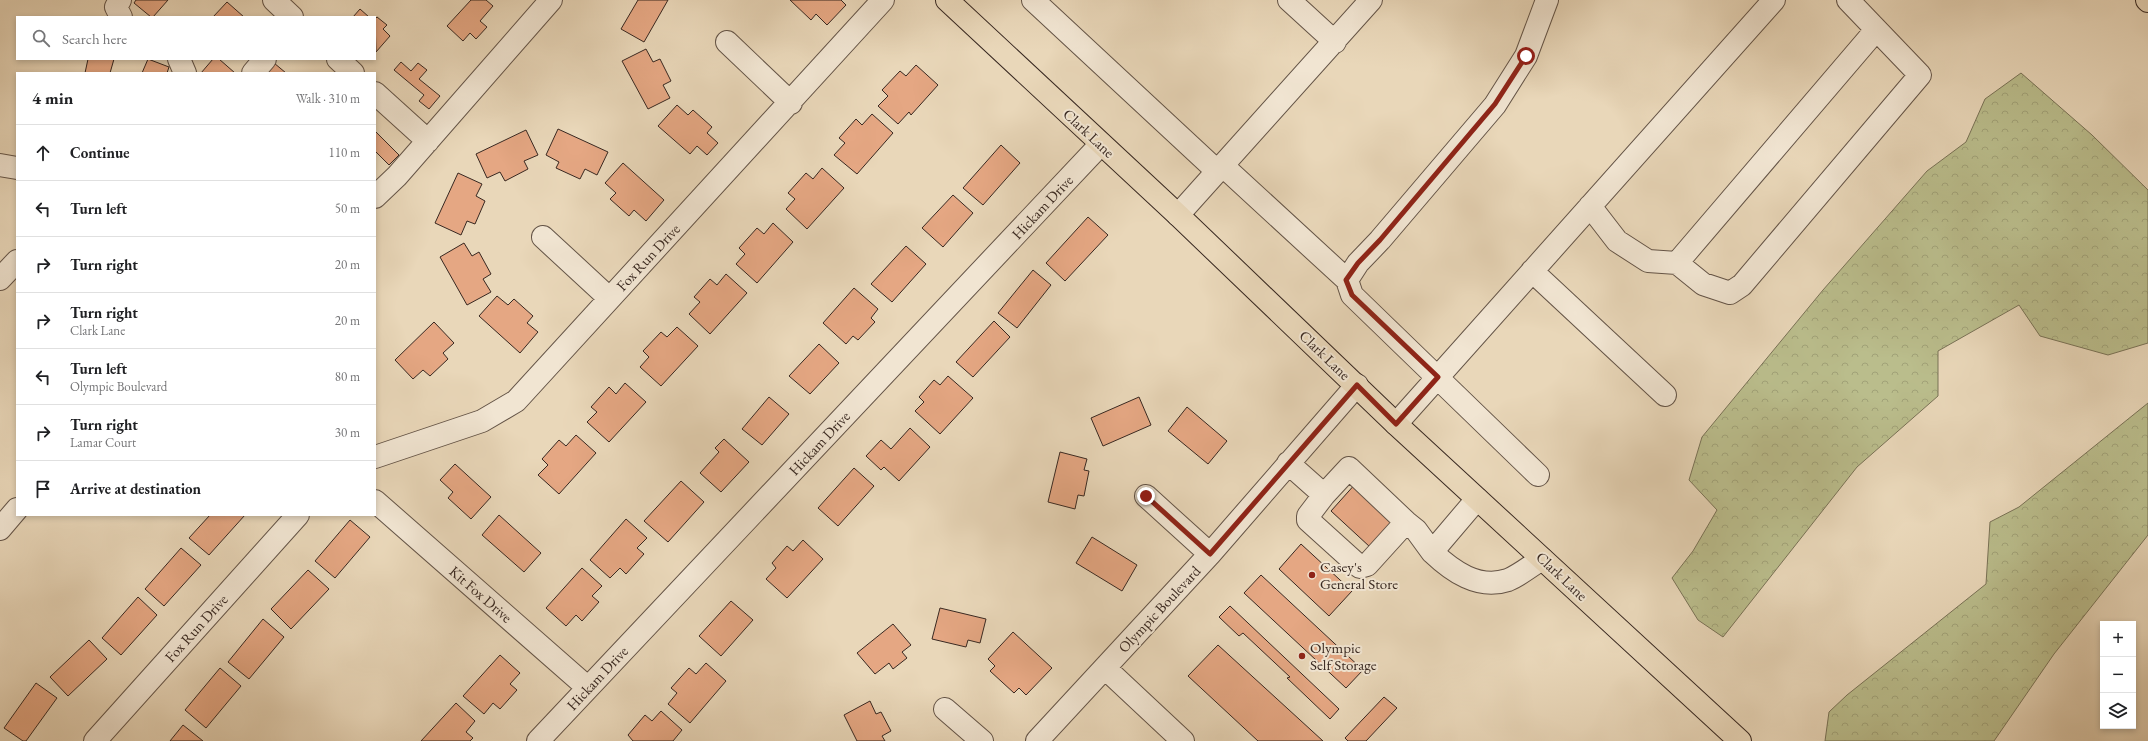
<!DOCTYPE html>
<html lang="en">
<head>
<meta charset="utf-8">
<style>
	body { margin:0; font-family:"EB Garamond",serif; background:#f2f2f2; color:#202124 }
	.controls { position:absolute; right:12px; bottom:12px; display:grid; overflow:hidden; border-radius:0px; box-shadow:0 2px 6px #0003 }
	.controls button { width:36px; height:36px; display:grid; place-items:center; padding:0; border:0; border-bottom:1px solid #e0e0e0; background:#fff; color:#202124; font:20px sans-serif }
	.stop { position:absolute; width:12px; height:12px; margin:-9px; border:3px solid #8f2418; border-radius:50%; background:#fff }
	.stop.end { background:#8f2418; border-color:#fff; box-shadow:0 1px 4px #0008 }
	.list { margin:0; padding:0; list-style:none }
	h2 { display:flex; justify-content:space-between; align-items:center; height:52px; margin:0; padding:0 16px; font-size:17px }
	h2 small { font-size:13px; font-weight:400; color:#757577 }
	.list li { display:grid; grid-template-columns:26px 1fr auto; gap:12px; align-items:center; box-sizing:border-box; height:56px; padding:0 16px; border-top:1px solid #e0e0e0 }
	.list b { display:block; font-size:15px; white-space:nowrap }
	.list p { margin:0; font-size:13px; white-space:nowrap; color:#757577 }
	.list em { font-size:13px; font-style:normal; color:#757577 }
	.icon { flex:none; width:22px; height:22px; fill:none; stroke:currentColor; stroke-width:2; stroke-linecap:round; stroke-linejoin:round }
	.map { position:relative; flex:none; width:2148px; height:741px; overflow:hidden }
	.search { position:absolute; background:#fff; box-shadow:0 2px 6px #0003; left:16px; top:16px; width:360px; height:44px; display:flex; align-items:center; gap:10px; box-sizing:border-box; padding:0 14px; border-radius:0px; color:#757577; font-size:15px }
	.panel { position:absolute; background:#fff; box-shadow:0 2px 6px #0003; left:16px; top:72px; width:360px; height:444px; border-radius:0px }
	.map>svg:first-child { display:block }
	.forest { fill:url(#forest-crowns); stroke:#797256 }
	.building { fill:#e5a783; stroke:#382821 }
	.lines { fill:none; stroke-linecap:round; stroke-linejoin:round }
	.minor-casing { stroke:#645447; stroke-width:24 }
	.major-casing { stroke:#382821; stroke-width:24 }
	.highway-casing { stroke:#382821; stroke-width:24 }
	.minor { stroke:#f1e5d2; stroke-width:22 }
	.major { stroke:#e9d7b9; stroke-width:22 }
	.highway { stroke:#e9d7b9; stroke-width:22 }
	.route { stroke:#8f2418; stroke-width:5 }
	.poi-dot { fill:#8f2418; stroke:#f1e5d2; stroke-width:1.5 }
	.labels { text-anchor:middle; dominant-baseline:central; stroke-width:4; stroke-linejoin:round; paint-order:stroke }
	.street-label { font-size:15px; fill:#382821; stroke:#f1e5d2 }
	.poi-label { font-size:15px; fill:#382821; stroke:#f1e5d2; text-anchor:start }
</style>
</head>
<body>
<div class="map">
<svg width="2148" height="741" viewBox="0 0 2148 741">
	<defs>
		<pattern id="forest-crowns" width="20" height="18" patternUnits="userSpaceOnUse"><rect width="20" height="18" fill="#babd8c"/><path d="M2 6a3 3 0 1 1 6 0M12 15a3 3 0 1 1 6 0" fill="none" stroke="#a1a278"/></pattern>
	</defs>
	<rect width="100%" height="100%" fill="#e9d7b9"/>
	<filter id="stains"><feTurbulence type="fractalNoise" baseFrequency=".005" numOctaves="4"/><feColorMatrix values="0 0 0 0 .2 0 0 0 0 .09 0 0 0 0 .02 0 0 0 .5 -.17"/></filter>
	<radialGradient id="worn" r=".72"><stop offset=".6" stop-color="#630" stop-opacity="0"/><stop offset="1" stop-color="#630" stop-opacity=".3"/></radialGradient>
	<!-- forest -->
	<path class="forest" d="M2021,73l71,62 56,55v153l-40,12 -68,-19 -21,-31 -81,46v45l-81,71 -134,170 -25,-17 -26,-42 21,-27 24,-41 -28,-30 13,-43 121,-147 104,-119 39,-29 19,-43z
		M2148,403v132l-94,119 -60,87h-169l4,-29 18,-17 139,-111 4,-62 29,-15z"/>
	<!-- building -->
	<path class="building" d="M136,0h32l-15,17h-2l-17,-14z
		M471,0h15l7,6 -13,15 7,6 -11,12 -6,-6 -7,8 -16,-15z
		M638,0h30l-24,42 -23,-13z
		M790,0h51l5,5 -19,20 -11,-11 -5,6z
		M227,2l17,15h-31z
		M360,9l9,8h-16z
		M377,17l10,8 -4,4 7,7 -14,16 -1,-33z
		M646,49l7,13 7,-3 11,22 -8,4 7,13 -22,11 -26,-48z
		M88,59h26l-4,14h-25z
		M148,59l21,8 -2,6h-25z
		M213,59h6l16,14h-34z
		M401,62l10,9 7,-8 9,7 -8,9 21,17 -11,13 -10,-8 5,-6 -30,-25z
		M274,63l12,10h-20z
		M916,65l22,20 -27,30 -2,-3 -11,12 -20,-18 10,-10 -6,-6 18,-19 6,5z
		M677,105l11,10 5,-5 19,17 -5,6 11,10 -11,12 -10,-9 -7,8 -32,-28z
		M872,114l21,19 -36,41 -23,-19 11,-12 -6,-5 17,-19 6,6z
		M558,129l50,23 -11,23 -12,-6 -5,10 -24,-11 3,-6 -13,-7z
		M526,130l12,25 -14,6 4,8 -23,12 -5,-9 -13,6 -11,-24z
		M375,131l24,24 -10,10 -14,-14z
		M1001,145l19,18 -37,42 -20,-17z
		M623,163l41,37 -18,21 -12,-11 -5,6 -19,-17 6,-6 -11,-10z
		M822,168l22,20 -37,41 -21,-20 9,-10 -7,-6 18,-20 7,6z
		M458,173l24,11 -6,12 9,5 -10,23 -8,-3 -6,14 -26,-12z
		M953,195l20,18 -30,34 -21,-19z
		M1088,217l20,18 -43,46 -19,-18z
		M773,223l20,19 -36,41 -21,-19 9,-10 -6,-6 18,-20 7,6z
		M464,243l8,13 7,-4 12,22 -8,5 8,13 -24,13 -27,-48z
		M906,246l20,18 -34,38 -21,-18z
		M1033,270l18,15 -34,43 -19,-15z
		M726,274l21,19 -37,41 -21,-20 11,-12 -6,-5 16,-18 7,6z
		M854,288l24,21 -7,9 4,4 -17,18 -5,-4 -7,8 -23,-21z
		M497,296l11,9 6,-6 19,17 -6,7 11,9 -18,21 -41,-37z
		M994,321l16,16 -37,40 -17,-15z
		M434,322l20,21 -11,10 5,6 -18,17 -7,-6 -10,9 -18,-19z
		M677,327l21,19 -37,40 -21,-19 9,-10 -6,-6 18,-19 6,5z
		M819,344l20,19 -29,31 -21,-18z
		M948,376l25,22 -33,36 -25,-23 9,-9 -5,-5 15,-17 6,5z
		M625,383l21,19 -37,40 -22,-20 10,-10 -6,-5 18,-20 7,7z
		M769,397l20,17 -27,31 -20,-16z
		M1139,397l12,28 -48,21 -12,-28z
		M1187,407l40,34 -19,23 -40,-33z
		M910,428l20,19 -31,34 -15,-14 -3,3 -15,-14 15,-16 10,9z
		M576,435l20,18 -37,41 -21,-19 10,-10 -6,-6 17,-19 7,6z
		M724,439l25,23 -28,30 -21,-19 19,-21 -4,-4z
		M1060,452l27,7 -3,11 5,1 -5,25 -6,-1 -3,14 -27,-7z
		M455,464l36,33 -20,22 -23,-21 5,-6 -13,-12z
		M854,468l20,18 -36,40 -20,-18z
		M681,481l23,21 -36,40 -24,-21z
		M1357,482l40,35 -27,30 -39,-36z
		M210,515h35l-36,40 -20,-17z
		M499,515l42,38 -17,19 -42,-37z
		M626,519l21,19 -10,10 7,6 -18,20 -6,-6 -10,10 -20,-18z
		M350,520l20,17 -35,41 -20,-17z
		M1092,537l45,28 -15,26 -46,-28z
		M803,540l20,19 -36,39 -21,-19 10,-11 -4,-5 15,-17 6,5z
		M1301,544l51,47 -23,25 -50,-47z
		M181,548l20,17 -37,41 -19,-17z
		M582,568l20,18 -10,10 7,6 -17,19 -6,-6 -10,11 -20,-18z
		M308,570l21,19 -38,40 -20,-20z
		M1261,575l102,95 -17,18 -102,-95z
		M138,597l19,18 -36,40 -19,-17z
		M731,601l22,19 -32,36 -22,-20z
		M1230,606l109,103 -9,10 -43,-41 3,-1 -47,-44 -4,3 -20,-19z
		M940,608l46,11 -6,24 -12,-3 -2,7 -34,-8z
		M263,619l21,18 -35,42 -21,-17z
		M893,624l18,21 -9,7 5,6 -14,11 -4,-6 -14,11 -18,-21z
		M1013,632l39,36 -26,27 -7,-7 -5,5 -24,-22 5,-5 -7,-7z
		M89,640l18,19 -39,37 -18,-19z
		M1218,645l105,96h-65l-70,-65z
		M500,655l20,18 -10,11 7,6 -17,19 -7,-6 -9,11 -21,-18z
		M706,663l20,18 -36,42 -22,-19 9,-11 -6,-5 18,-20 7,6z
		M220,668l21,18 -35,42 -21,-18z
		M36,683l21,15 -31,43h-3l-19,-13z
		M1384,697l13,11 -31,33h-18l-3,-3z
		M870,701l6,13 5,-2 10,19 -9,5 3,5h-28l-13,-26z
		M456,703l19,18 -9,11 7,6 -3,3h-49z
		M661,711l21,19 -9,11h-40l-5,-6 17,-20 7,6z
		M183,725l20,16h-33z"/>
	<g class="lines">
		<!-- minor casing -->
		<g class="minor-casing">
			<path id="minor" d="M120,0l-4,7 5,10
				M274,0l18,17
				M1033,0l184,171
				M1289,0l46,42
				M727,42l64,61
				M179,59l6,14
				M338,59l15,14
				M253,73l12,-14
				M375,93l53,48
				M0,165l17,3
				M1222,165l125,115
				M375,197l22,-21 154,-176
				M1590,206l27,35 31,20 29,2 199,-233
				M1178,215l193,-215
				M543,237l66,61
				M1677,263l26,21 27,9 12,-8 178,-210 -72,-75
				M1532,271l133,124
				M0,279l17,-18
				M1396,424l378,-424
				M375,457l107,-36 34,-20 367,-401
				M1288,463l36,32 -16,21v4l52,47 7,-2 39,-43 10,8 16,22 45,-53
				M1538,475l-186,-180 -5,-15 11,-17 22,-23 115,-135 31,-49 21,-56
				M1324,495l25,-27 57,54
				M1146,496l64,58
				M375,501l212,186
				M0,529l17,-20
				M1432,552c20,19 46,38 76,28 12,-5 24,-15 34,-21
				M1105,668l78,73
				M945,709l37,32
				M95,741l203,-226
				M538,741l563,-597
				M1037,741l173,-187 147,-169"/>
		</g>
		<!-- major casing -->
		<g class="major-casing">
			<path id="major" d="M947,0l231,215 218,209 344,317"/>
		</g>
		<!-- highway casing -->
		<g class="highway-casing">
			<path id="highway" d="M2147,0l1,1"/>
		</g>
		<!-- minor -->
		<use href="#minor" class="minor"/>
		<!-- major -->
		<use href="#major" class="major"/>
		<!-- highway -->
		<use href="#highway" class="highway"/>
	</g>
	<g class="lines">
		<!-- route -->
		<path class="route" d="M1146,496l64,58 147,-169 39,39 42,-47 -86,-82 -6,-15 12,-17 22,-23 115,-136 31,-48"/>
	</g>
	<!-- markers -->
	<g class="poi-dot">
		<circle cx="1312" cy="575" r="4"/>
		<circle cx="1302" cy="656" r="4"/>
	</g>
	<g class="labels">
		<!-- street labels -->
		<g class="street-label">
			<text transform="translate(1089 133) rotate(43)">Clark Lane</text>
			<text transform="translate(1042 207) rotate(-47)">Hickam Drive</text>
			<text transform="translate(648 257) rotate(-47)">Fox Run Drive</text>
			<text transform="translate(1325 355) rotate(44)">Clark Lane</text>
			<text transform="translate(819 443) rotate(-47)">Hickam Drive</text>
			<text transform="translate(1562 576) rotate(43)">Clark Lane</text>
			<text transform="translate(481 594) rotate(41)">Kit Fox Drive</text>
			<text transform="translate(1159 609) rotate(-47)">Olympic Boulevard</text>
			<text transform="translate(196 628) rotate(-48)">Fox Run Drive</text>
			<text transform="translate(597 678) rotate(-47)">Hickam Drive</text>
		</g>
		<!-- poi labels -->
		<g class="poi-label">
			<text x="1320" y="566">Casey's<tspan x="1320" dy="17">General Store</tspan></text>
			<text x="1310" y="647">Olympic<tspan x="1310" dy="17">Self Storage</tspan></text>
		</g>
	</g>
	<rect width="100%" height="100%" filter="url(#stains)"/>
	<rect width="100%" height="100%" fill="url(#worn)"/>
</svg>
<div class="controls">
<button>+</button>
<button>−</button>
<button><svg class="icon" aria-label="layers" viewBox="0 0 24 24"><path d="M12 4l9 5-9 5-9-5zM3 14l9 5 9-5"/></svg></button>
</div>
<div class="stop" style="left:1526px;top:56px"></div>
<div class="stop end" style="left:1146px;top:496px"></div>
<div class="search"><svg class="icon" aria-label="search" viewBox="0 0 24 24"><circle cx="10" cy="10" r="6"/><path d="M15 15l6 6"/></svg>Search here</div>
<section class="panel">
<h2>4 min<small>Walk · 310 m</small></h2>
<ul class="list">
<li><svg class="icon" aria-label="ahead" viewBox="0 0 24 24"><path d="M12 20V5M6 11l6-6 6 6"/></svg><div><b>Continue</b></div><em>110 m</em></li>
<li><svg class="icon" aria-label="left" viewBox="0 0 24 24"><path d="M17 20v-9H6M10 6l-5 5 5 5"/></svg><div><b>Turn left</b></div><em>50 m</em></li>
<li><svg class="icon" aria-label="right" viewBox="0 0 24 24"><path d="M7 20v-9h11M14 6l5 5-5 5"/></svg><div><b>Turn right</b></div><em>20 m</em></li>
<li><svg class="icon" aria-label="right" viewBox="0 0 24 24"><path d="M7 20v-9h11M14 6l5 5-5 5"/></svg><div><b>Turn right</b><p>Clark Lane</p></div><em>20 m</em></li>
<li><svg class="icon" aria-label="left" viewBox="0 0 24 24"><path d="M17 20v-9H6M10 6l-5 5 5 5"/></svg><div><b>Turn left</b><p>Olympic Boulevard</p></div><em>80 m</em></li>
<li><svg class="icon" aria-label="right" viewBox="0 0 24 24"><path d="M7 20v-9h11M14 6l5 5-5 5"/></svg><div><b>Turn right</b><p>Lamar Court</p></div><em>30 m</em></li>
<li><svg class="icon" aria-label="arrive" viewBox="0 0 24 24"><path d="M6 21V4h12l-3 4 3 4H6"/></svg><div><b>Arrive at destination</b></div></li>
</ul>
</section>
</div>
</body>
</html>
